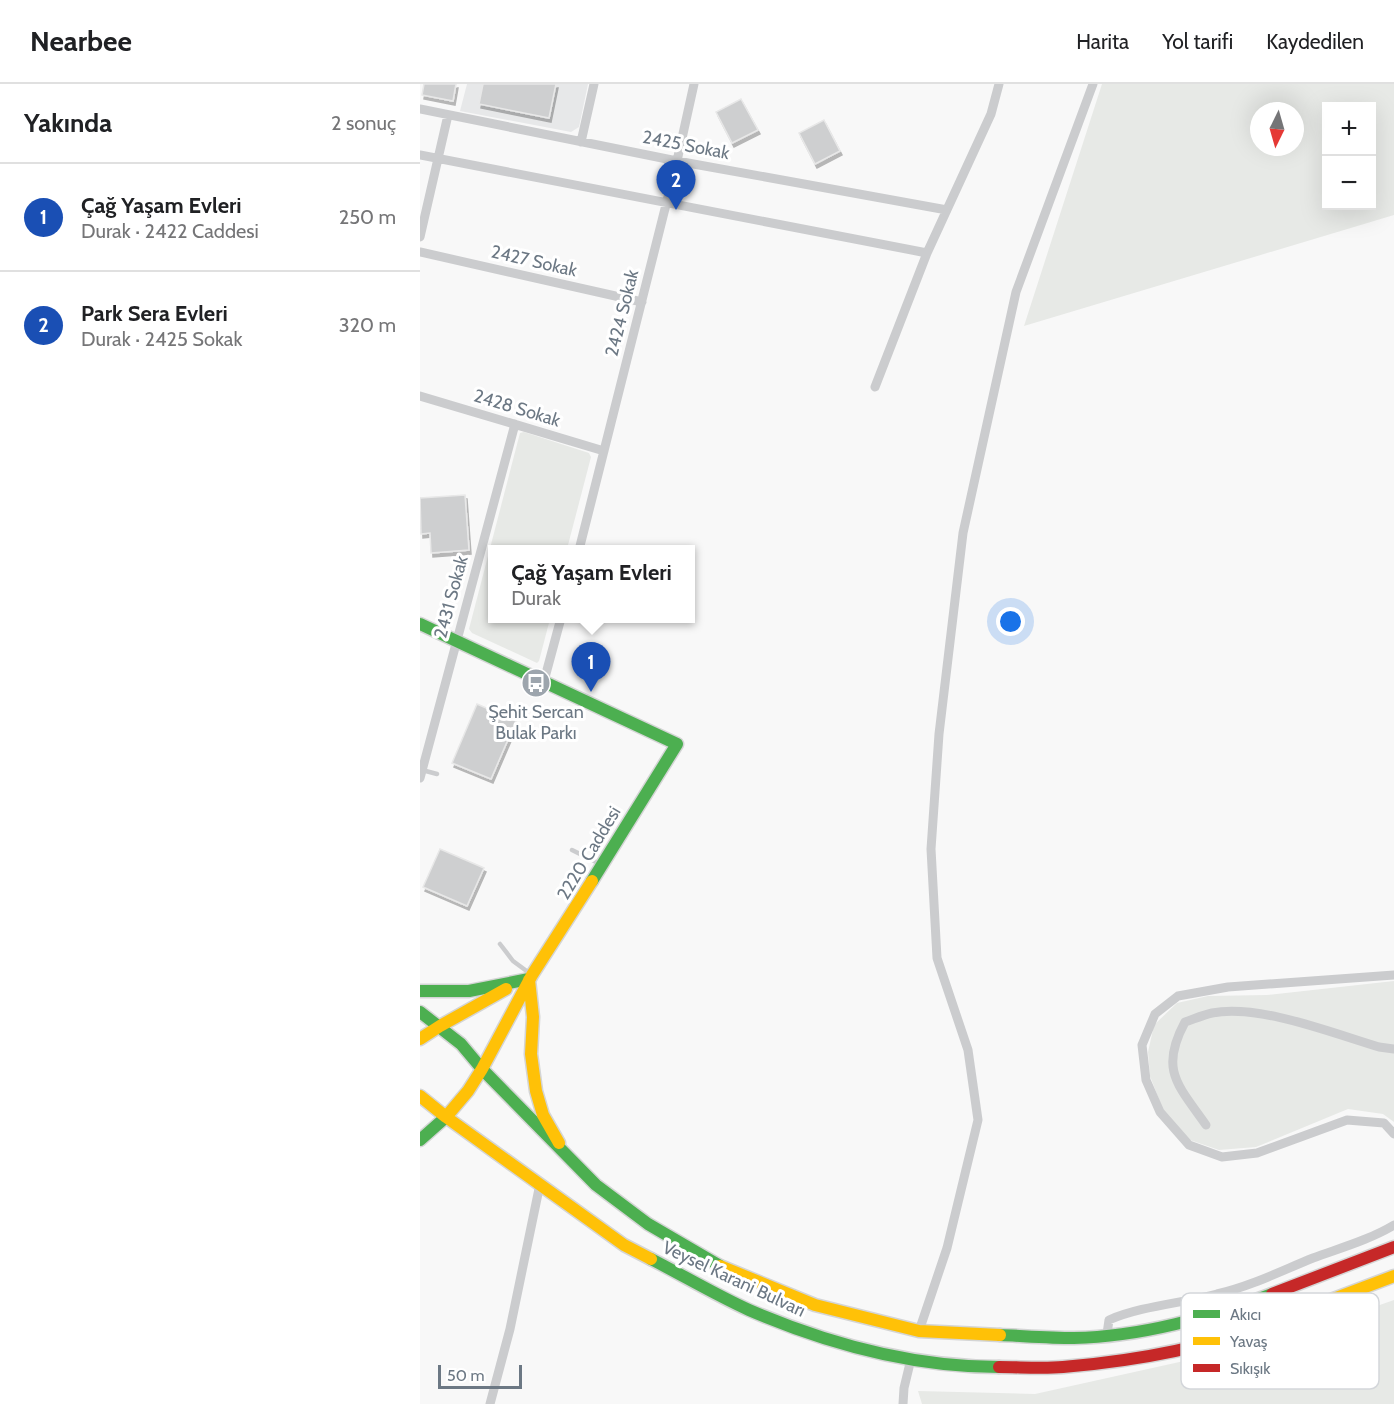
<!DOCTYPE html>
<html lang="tr">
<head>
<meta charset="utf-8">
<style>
	body { margin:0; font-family:Cabin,sans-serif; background:#f2f2f2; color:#202124 }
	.controls { position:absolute; right:18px; top:18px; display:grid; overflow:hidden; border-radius:0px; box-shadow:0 6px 24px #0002 }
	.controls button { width:54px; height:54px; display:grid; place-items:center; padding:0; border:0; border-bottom:2px solid #e0e0e0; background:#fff; color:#202124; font:30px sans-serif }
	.compass { position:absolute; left:830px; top:18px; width:54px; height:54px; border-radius:50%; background:#fff; box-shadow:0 6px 24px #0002; rotate:185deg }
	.scale { position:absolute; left:18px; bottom:15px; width:84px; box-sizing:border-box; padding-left:6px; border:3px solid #6c7884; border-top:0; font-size:16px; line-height:21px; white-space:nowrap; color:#6c7884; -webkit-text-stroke:4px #fff; paint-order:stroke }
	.you { position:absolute; left:591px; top:538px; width:21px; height:21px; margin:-15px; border:4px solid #fff; border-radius:50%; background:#1a73e8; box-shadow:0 0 0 9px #1a73e833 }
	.badge { display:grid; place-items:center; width:39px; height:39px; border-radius:50%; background:#585c62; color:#fff; font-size:20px; font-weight:700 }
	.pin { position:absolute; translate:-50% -50px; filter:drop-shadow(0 2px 3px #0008) }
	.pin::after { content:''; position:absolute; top:32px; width:21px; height:18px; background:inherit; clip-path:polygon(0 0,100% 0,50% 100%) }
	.popup { position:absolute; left:68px; top:461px; width:207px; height:78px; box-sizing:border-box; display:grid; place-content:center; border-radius:0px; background:#fff; filter:drop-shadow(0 2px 4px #0005); font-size:20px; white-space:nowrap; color:#757577 }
	.popup b { font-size:22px; color:#202124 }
	.popup::after { content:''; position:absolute; left:50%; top:100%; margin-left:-12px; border:12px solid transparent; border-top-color:#fff }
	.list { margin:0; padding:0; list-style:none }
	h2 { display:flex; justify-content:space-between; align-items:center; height:78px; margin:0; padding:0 24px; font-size:26px }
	h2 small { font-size:20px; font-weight:400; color:#757577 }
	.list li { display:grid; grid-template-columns:39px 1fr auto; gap:18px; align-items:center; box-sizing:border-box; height:108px; padding:0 24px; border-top:2px solid #e0e0e0 }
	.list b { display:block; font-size:22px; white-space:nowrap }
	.list p { margin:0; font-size:20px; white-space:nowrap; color:#757577 }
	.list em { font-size:20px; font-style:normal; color:#757577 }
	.map { position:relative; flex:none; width:974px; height:1320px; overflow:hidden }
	header { display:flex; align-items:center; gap:36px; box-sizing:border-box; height:84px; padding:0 30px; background:#fff; border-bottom:2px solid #e0e0e0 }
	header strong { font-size:28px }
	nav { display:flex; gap:33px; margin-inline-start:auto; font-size:21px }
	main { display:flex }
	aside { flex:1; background:#fff }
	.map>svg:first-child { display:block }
	.built { fill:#e7e8e9 }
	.green { fill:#e7e9e6; fill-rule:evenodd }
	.building { fill:#cecfd0; stroke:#e8e8e8; stroke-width:1.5; filter:url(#shadow) }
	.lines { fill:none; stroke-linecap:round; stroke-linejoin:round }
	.fast-casing { stroke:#d4d5d5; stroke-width:15 }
	.slow-casing { stroke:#d4d5d5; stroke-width:15 }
	.jam-casing { stroke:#d4d5d5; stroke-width:15 }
	.lane { stroke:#cbccce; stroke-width:4.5 }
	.street { stroke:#cbccce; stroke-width:9 }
	.fast { stroke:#4caf50; stroke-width:12 }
	.slow { stroke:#ffc107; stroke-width:12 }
	.jam { stroke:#c62828; stroke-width:12 }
	.labels { text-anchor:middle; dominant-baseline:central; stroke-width:6; stroke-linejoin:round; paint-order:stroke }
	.street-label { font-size:18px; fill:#6c7884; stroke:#fff }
	.poi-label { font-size:18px; fill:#6c7884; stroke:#fff }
	.key { fill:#fff; stroke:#d3d6da; stroke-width:1.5 }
	.key-label { font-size:16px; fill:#6c7884 }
</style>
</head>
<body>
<header>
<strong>Nearbee</strong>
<nav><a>Harita</a><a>Yol tarifi</a><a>Kaydedilen</a></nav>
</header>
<main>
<aside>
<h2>Yakında<small>2 sonuç</small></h2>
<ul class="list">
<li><span class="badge" style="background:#1a4fb4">1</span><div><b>Çağ Yaşam Evleri</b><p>Durak · 2422 Caddesi</p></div><em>250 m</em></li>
<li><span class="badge" style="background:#1a4fb4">2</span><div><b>Park Sera Evleri</b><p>Durak · 2425 Sokak</p></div><em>320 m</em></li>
</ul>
</aside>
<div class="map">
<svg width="974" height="1320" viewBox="0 0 974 1320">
	<defs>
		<filter id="shadow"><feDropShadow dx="2" dy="4" stdDeviation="0" flood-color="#0004"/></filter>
	</defs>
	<rect width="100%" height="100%" fill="#f8f8f8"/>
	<!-- built -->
	<path class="built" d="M47,0h121l-9,43 -8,5 -111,-21z"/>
	<!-- green -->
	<path class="green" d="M682,0h292v131l-370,111zM952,22v100h-46v-100zM839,27h36v36h-36z
		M104,348l65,21 2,4 -24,92 -75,1v68l58,1 -11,42 -2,2 -65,-30 -3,-4 51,-196z
		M974,897v141l-11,-8 -35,-5 -92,38 -37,3 -29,-10 -27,-30 -13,-34 -2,-24 6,-27 23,-22 31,-7 59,-1z
		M974,1216v104h-472l-4,-13 117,3 248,-55z"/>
	<!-- building -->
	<path class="building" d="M4,0h32l-3,17 -31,-6z
		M63,0h73l-7,34 -70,-14z
		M321,15l17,31 -26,13 -16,-31z
		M404,36l16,31 -25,13 -16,-31z
		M45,411l4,55 -38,3 -1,-20 -9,1 -1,-36z
		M57,620l39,17 -25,58 -39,-16z
		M20,765l44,19 -17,38 -44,-19z"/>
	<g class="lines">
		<!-- fast casing -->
		<g class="fast-casing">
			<path id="fast" d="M0,540l257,120 -85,137
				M0,907h49l60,-12
				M0,928l41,32 21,25 114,116 52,39 72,42
				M0,1056l26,-23
				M231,1175c33,17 65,36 98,51 79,34 164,57 250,57
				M580,1251c24,1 49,3 74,3 65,-1 138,-21 198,-44"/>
		</g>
		<!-- slow casing -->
		<g class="slow-casing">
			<path id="slow" d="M109,896l4,37 -2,37 5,37 7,24 16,28
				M20,942l66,-37
				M0,955l20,-13
				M62,985l50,-94 60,-94
				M0,1012l26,21 178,128 27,14
				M26,1033l22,-26 14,-22
				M300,1182l95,39 104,26 81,4
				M850,1239l124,-47"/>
		</g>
		<!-- jam casing -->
		<g class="jam-casing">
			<path id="jam" d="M852,1210l122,-47
				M579,1283c21,0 43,2 64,0 70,-6 141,-18 207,-44"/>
		</g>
		<!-- lane -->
		<path class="lane" d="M2,686l15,4
			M152,766l28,14
			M80,860l13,17 19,14"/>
		<!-- street -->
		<path class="street" d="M0,25l257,52 270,49
			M161,58l13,-58
			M0,71l507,98
			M0,153l28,-122
			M0,168l222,50
			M455,303l52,-134 64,-139 8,-30
			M0,312l184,55
			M159,466l98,-389 17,-77
			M124,597l17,-63
			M0,694l95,-354
			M974,891l-166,12 -50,9 -23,18 -13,31 4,35 14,32 29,33 33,12 35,-4 90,-33 37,3 10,11
			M786,1041c-28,-40 -47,-55 -21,-103 9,-3 18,-7 27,-9 48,-9 120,20 167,34l15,2
			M499,1247l28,-83 31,-128 -10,-70 -31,-92 -6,-109 8,-115 24,-201 53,-241 77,-208
			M687,1250l2,-14c32,-14 74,-17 108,-26 34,-8 64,-23 96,-36 27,-10 56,-18 81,-33
			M70,1320l20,-75 30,-145
			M483,1320l1,-16 7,-29"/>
		<!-- fast -->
		<use href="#fast" class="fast"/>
		<!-- slow -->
		<use href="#slow" class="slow"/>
		<!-- jam -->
		<use href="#jam" class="jam"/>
	</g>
	<!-- icons -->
	<defs>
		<g id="bus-disc" transform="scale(1.5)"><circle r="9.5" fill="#9da5ad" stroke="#fff"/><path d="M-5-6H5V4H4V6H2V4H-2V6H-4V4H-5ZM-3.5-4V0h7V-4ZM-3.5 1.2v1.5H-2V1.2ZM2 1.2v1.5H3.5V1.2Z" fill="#fff"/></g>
	</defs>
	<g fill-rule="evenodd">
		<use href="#bus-disc" x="116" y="599"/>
	</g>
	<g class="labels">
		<!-- street labels -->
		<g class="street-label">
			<text transform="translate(266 61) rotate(11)">2425 Sokak</text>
			<text transform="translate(114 177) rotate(13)">2427 Sokak</text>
			<text transform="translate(202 229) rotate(-76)">2424 Sokak</text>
			<text transform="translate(97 324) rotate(17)">2428 Sokak</text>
			<text transform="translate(31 513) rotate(-75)">2431 Sokak</text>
			<text transform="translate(169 769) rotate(-59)">2220 Caddesi</text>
			<text transform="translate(314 1195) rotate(25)">Veysel Karani Bulvarı</text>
		</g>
		<!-- poi labels -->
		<g class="poi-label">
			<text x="116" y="628">Şehit Sercan<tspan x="116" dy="21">Bulak Parkı</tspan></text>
		</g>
	</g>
	<!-- legend -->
	<rect x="761" y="1209" width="198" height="96" rx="9" class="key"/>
	<rect x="773" y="1226" width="27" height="8" fill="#4caf50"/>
	<rect x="773" y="1253" width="27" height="8" fill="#ffc107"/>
	<rect x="773" y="1280" width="27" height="8" fill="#c62828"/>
	<g class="key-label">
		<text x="810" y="1236">Akıcı</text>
		<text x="810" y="1263">Yavaş</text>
		<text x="810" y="1290">Sıkışık</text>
	</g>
</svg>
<div class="controls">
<button>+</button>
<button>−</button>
</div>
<svg class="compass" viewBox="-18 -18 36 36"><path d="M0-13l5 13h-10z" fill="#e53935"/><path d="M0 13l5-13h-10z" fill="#757577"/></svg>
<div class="scale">50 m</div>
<div class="you"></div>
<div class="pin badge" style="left:171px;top:608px;background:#1a4fb4">1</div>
<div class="popup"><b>Çağ Yaşam Evleri</b>Durak</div>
<div class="pin badge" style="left:256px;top:126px;background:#1a4fb4">2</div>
</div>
</main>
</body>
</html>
